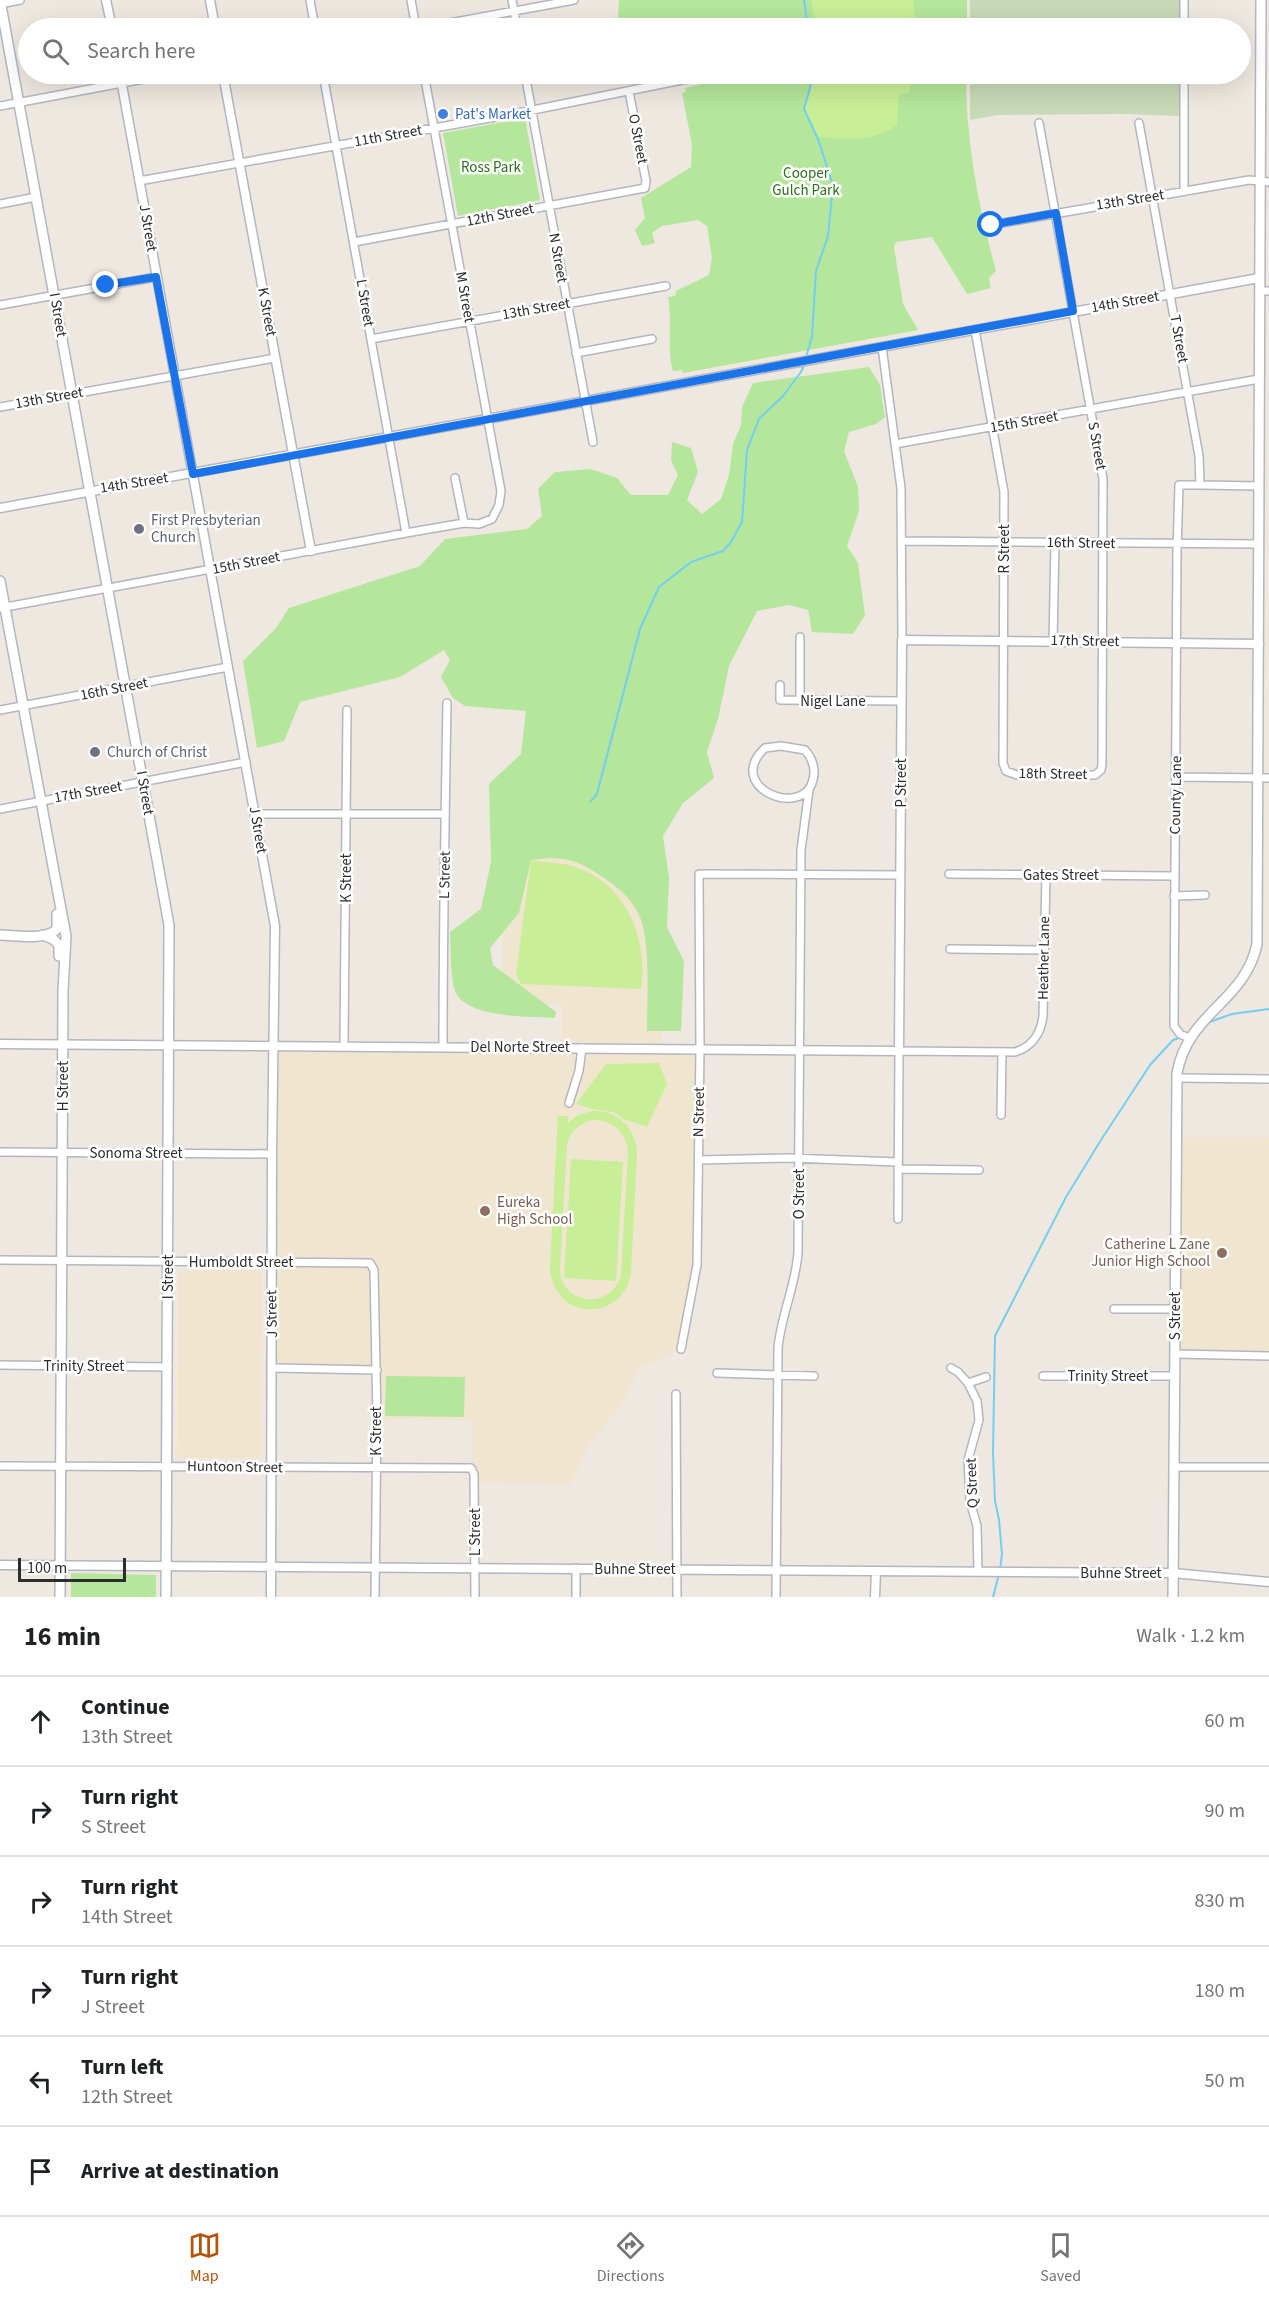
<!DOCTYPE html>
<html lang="en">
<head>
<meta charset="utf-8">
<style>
	body { margin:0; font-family:"Source Sans 3",sans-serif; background:#f6f6f6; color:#202124 }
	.scale { position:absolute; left:18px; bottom:15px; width:108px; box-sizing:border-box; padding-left:6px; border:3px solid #2d2d2d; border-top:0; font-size:16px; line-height:21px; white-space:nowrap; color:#2d2d2d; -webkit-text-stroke:4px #fff; paint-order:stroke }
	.stop { position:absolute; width:18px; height:18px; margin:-14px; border:4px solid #1a73e8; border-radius:50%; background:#fff }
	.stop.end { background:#1a73e8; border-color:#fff; box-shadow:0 2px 6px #0008 }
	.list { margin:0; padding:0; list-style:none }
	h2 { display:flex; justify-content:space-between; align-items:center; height:78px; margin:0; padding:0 24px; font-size:26px }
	h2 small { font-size:20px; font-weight:400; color:#757577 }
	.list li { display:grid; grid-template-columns:39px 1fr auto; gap:18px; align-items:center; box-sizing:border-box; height:90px; padding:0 24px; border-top:2px solid #e0e0e0 }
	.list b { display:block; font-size:22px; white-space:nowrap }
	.list p { margin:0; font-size:20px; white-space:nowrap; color:#757577 }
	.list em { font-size:20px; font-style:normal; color:#757577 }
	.icon { flex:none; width:33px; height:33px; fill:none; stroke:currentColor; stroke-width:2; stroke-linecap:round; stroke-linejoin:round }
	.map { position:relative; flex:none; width:1269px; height:1597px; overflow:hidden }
	.search { position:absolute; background:#fff; box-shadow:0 6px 24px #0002; left:18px; right:18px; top:18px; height:66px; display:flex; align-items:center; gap:15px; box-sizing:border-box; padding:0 21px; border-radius:33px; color:#757577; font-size:22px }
	.sheet { height:618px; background:#fff }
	nav { display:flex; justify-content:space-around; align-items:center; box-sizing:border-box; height:84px; border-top:2px solid #e0e0e0; background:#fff; font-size:16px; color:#757577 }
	nav a { display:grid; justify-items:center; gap:3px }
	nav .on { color:#b45309 }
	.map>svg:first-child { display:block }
	.education { fill:#f0e6cf }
	.green { fill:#b4e69b }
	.cemetery { fill:#c7d9b6 }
	.pitch { fill:#c8ee97; fill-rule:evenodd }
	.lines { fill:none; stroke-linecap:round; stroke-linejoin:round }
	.stream { stroke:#71cff3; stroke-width:2 }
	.minor-casing { stroke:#b3b6c1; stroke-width:10 }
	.tertiary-casing { stroke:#b3b6c1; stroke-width:11 }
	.secondary-casing { stroke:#b3b6c1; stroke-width:12 }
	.minor { stroke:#fff; stroke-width:7 }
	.tertiary { stroke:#fff; stroke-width:8 }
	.secondary { stroke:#fff; stroke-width:9 }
	.route { stroke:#1a73e8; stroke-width:8 }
	.shop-dot { fill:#3f7fe0; stroke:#fff; stroke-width:2 }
	.worship-dot { fill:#6b7280; stroke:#fff; stroke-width:2 }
	.education-dot { fill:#8d6e63; stroke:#fff; stroke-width:2 }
	.labels { text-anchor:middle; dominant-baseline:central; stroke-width:5; stroke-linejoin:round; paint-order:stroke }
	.shop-label { font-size:15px; fill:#366cbe; stroke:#fff; text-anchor:start }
	.street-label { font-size:15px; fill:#2d2d2d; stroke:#fff }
	.park-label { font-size:15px; fill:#2a6f19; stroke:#fff }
	.worship-label { font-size:15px; fill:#5b616d; stroke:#fff; text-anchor:start }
	.education-label { font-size:15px; fill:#785e54; stroke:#fff; text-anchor:start }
</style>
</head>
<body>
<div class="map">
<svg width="1269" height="1597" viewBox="0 0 1269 1597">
	<rect width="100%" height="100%" fill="#efe8e0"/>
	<!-- education -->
	<path class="education" d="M502,840h159l1,208 38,1 -3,216 -16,84 -41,19 -17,34 -33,42 -19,40 -97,-2 -3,-14v-47l-94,-2 -1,-49 -103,-2 1,-323 287,2 1,-42 -60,-4z
		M1177,1137h92v219l-94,-2z
		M180,1270h82l-2,189 -83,-1 1,-186z"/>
	<!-- green -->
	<path class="green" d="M619,0h348v28h-267l-10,-2 -13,2h-70l11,-9z
		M712,74h254c0,68 12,131 30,197l-7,7 2,10 -24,6 -35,-57 -36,5 -2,5 9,57 15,26 -235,43 -1,-3 -9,1c-7,-24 0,-50 -5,-74l7,-1 1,-5 33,-16 3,-17 -5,-32 -9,-6 -36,6 -10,7 3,10 -13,3 -7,-16 10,-12 -4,-20 50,-31 1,-22 -10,-52 4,-1 -1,-4 25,-6z
		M525,118l15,82 -82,16 -15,-83z
		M869,367l11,18 5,32 -9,7 -27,8 -5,19 14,36 1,24 -12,35 11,17 7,52 -12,19 -41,-2 -4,-22 -19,-5 -32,6 -28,55 -11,53 -11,33 7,26 -31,25 -20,33 6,42 -2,49 17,34 -3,70h-34c0,-29 4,-91 -8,-116 -8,-18 -23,-29 -38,-39 -26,-18 -40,-20 -70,-16l-12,53 -29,35 3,17 63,47 -1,6c-26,-2 -93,1 -101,-30 -4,-18 -3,-38 -4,-56l31,-23 10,-47 -2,-78 32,-30 5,-43 -61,-5 -12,-8 -12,-21 9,-17 -6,-10 -44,27 -100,25 -16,39 -27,7 -14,-87 33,-33 13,-20 131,-42 25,-27 82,-10 15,-13 -4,-27 17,-17 36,-3 26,9 14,17h37l10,-20 -7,-15 1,-18 19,6 7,24 -11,28 15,14 19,-15 8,-24 4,-31 8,-19 1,-18 11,-24z
		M386,1376l79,1 -1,40 -79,-1z
		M71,1573l85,2v22h-85z"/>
	<!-- cemetery -->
	<path class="cemetery" d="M970,0h210v28h-210z
		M970,74h210l-1,42 -52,-2 -130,1 -27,5z"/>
	<!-- pitch -->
	<path class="pitch" d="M811,0h102l4,28h-101z
		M814,74h101l-7,19 -9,1 -2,31c-24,18 -53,14 -81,12l-12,-28z
		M531,860c12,2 25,2 37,5 56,13 81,72 73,124l-120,-5 -5,-9z
		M659,1063l8,21 -20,43 -23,-8 -11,-7 -21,-3 -16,-5 30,-40z
		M592,1111c25,-1 44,16 45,42l-6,119c-7,52 -79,49 -81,-5l8,-151h10v7l10,-8zM593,1120c20,0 34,13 35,33l-7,123c-11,35 -61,29 -61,-8l7,-124c4,-13 12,-21 26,-24z
		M571,1159l52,3 -7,119 -52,-3z"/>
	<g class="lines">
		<!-- stream -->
		<path class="stream" d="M804,0l4,28
			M806,357l6,-20 4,-66 12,-35 5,-51 -15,-46 -14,-30 10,-35
			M591,801l6,-7 43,-165 19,-42 32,-25 32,-11 8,-9 11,-20 5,-72 12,-31 24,-23 18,-24 4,-9
			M1207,1023l25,-9 37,-5
			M1000,1570l2,-16 -3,-34 -4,-19 -2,-48 2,-117 71,-139 35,-57 49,-75 23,-25 9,-3
			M993,1597l5,-19"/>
		<!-- minor casing -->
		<g class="minor-casing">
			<path id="minor" d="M310,0l5,28
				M411,0l5,28
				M512,0l5,28
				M1184,0v28
				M0,4l20,-4
				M423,28l151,-28
				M323,74l83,459
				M525,74l68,368
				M0,106l170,-32
				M1139,123l60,333 1,29h-21l-2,67 -3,474 6,8 9,4
				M139,181l384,-69 184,-37
				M1184,191v-117
				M0,204l36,-7
				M991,225l258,-45 20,2
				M354,242l291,-54 1,-7 -17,-90
				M1259,291h10
				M0,305l156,-28
				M975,330l29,162 -1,271 3,8 11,4h78l6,-5 1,-6 1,-285 -64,-356
				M371,339l295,-53
				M882,347l19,141 1,152
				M576,353l76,-14
				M0,407l275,-49
				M895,444l364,-65
				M455,478l9,45
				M1200,485l59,1
				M903,541l356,3
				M0,608l406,-75 58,-10 15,1 13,-5 7,-14 2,-14 -77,-417
				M1053,641l2,-99
				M780,685v15l121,1
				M800,700v-63
				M0,710l228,-43
				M781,746l24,4c7,8 11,18 8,30 -10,40 -90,7 -48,-32z
				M1176,777l93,1
				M0,809l246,-47
				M255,814h190
				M949,874l225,2
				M1174,896l31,-1
				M950,949l94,1
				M344,1046l3,-336
				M443,1047c0,-115 2,-229 4,-344
				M1177,1078l92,1
				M569,1103l10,-32 3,-23
				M1001,1115l1,-63
				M0,1152l272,2
				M699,1160l91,-2 108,4
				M898,1169l81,1
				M898,1219l1,-168 116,1c17,-5 26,-19 28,-36l3,-141
				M0,1260l370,3 4,7 3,149 -2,178
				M1114,1309h61
				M681,1349l16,-84 3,-216 -1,-175 201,1
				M1175,1354l94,2
				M0,1365l168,2
				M273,1368l104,2
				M951,1368l7,4 10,11 9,18 2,19 -11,40 2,41 7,25 1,46
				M717,1373l97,3
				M1043,1376h131
				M968,1383l18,-6
				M676,1394l1,203
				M0,1466l471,2 3,6 1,123
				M1173,1467h96
				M576,1597v-29
				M776,1597l2,-249c3,-33 18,-63 20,-96l3,-402 8,-60"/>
		</g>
		<!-- tertiary casing -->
		<g class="tertiary-casing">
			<path id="tertiary" d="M106,0l6,28
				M210,0l5,28
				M120,74l155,852 -3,228 -1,443
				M223,74l88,477
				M0,508l1259,-230
				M0,1044l899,7 3,-411 357,4
				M0,1565l1173,8 96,9
				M875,1597l1,-26"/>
		</g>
		<!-- secondary casing -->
		<g class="secondary-casing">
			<path id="secondary" d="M0,0l169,925 -3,672
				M0,581l66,355 -3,55 -3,606
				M0,935c15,0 46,6 57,-6v-15
				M43,935l10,4 6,6v11
				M1173,1597l4,-524c11,-61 68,-71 80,-129l4,-944"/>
		</g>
		<!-- minor -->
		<use href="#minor" class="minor"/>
		<!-- tertiary -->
		<use href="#tertiary" class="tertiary"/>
		<!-- secondary -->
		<use href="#secondary" class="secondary"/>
	</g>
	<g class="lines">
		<!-- route -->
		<path class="route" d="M106,285l50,-8 37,197 880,-163 -17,-98 -65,12"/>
	</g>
	<!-- markers -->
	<circle class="shop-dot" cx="443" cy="114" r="6"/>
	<g class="worship-dot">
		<circle cx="139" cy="529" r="6"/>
		<circle cx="95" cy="752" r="6"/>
	</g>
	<g class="education-dot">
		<circle cx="485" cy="1211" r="6"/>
		<circle cx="1222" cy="1253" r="6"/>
	</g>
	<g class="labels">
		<!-- shop labels -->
		<g class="shop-label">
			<text x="455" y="114">Pat's Market</text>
		</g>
		<!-- street labels -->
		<g class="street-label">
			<text transform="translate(388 136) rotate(-10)">11th Street</text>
			<text transform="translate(638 139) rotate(79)">O Street</text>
			<text transform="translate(1130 200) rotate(-9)">13th Street</text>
			<text transform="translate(500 215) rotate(-11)">12th Street</text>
			<text transform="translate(148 228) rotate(80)">J Street</text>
			<text transform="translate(558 258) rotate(80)">N Street</text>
			<text transform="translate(465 297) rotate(80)">M Street</text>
			<text transform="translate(1125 302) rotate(-10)">14th Street</text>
			<text transform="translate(365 303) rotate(80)">L Street</text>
			<text transform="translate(536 309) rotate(-10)">13th Street</text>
			<text transform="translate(267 312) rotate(80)">K Street</text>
			<text transform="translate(58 315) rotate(80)">I Street</text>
			<text transform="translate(1179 339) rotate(80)">T Street</text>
			<text transform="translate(49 398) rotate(-10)">13th Street</text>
			<text transform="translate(1024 422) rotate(-10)">15th Street</text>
			<text transform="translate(1097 446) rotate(80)">S Street</text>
			<text transform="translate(134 483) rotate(-9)">14th Street</text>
			<text transform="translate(1081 543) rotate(1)">16th Street</text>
			<text transform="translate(1004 549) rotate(-90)">R Street</text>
			<text transform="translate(246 563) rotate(-11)">15th Street</text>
			<text transform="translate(1085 641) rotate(1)">17th Street</text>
			<text transform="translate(114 689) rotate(-11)">16th Street</text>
			<text x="833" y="701">Nigel Lane</text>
			<text transform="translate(1053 774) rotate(1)">18th Street</text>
			<text transform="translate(901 783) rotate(-90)">P Street</text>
			<text transform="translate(88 792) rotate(-10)">17th Street</text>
			<text transform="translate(145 793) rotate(80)">I Street</text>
			<text transform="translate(1176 795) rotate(-89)">County Lane</text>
			<text transform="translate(258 830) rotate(80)">J Street</text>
			<text transform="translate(445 875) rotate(-89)">L Street</text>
			<text x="1061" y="875">Gates Street</text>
			<text transform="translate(346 878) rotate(-90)">K Street</text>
			<text transform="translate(1044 958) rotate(-89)">Heather Lane</text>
			<text x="520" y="1047">Del Norte Street</text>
			<text transform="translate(63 1086) rotate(-90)">H Street</text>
			<text transform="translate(699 1112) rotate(-89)">N Street</text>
			<text x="136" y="1153">Sonoma Street</text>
			<text transform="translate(799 1194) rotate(-90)">O Street</text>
			<text x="241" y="1262">Humboldt Street</text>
			<text transform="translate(168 1277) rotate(-90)">I Street</text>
			<text transform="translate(272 1314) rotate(-91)">J Street</text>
			<text transform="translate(1175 1316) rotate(-90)">S Street</text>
			<text x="84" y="1366">Trinity Street</text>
			<text x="1108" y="1376">Trinity Street</text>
			<text transform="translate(376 1431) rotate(-90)">K Street</text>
			<text transform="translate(235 1467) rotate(1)">Huntoon Street</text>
			<text transform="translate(972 1483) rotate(-92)">Q Street</text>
			<text transform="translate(475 1532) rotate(-90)">L Street</text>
			<text x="635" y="1569">Buhne Street</text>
			<text x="1121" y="1573">Buhne Street</text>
		</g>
		<!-- park labels -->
		<g class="park-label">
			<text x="491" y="167">Ross Park</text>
			<text x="806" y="173">Cooper<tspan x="806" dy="17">Gulch Park</tspan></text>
		</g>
		<!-- worship labels -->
		<g class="worship-label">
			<text x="151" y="520">First Presbyterian<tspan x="151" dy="17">Church</tspan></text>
			<text x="107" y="752">Church of Christ</text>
		</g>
		<!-- education labels -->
		<g class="education-label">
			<text x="497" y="1202">Eureka<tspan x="497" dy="17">High School</tspan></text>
			<text x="1210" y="1244" text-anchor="end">Catherine L Zane<tspan x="1210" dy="17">Junior High School</tspan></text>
		</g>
	</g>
</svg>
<div class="scale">100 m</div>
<div class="stop" style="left:991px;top:225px"></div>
<div class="stop end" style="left:106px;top:285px"></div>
<div class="search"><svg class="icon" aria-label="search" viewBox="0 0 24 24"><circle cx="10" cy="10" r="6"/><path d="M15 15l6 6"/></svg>Search here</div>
</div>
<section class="sheet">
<h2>16 min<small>Walk · 1.2 km</small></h2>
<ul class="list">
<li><svg class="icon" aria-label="ahead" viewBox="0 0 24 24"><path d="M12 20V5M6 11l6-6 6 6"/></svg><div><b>Continue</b><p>13th Street</p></div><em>60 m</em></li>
<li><svg class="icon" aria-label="right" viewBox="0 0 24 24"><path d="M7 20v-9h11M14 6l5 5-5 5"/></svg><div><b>Turn right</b><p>S Street</p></div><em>90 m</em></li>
<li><svg class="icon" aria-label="right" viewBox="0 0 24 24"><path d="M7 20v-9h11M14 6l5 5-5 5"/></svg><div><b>Turn right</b><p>14th Street</p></div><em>830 m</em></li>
<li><svg class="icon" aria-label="right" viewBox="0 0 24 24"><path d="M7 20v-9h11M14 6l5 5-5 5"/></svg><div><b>Turn right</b><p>J Street</p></div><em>180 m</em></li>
<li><svg class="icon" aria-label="left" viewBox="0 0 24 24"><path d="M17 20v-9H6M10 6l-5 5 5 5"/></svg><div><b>Turn left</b><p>12th Street</p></div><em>50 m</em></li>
<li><svg class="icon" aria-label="arrive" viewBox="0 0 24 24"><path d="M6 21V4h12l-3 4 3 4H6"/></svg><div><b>Arrive at destination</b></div></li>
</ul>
</section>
<nav>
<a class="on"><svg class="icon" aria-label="map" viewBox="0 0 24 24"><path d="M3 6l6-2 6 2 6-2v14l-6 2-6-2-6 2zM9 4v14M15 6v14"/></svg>Map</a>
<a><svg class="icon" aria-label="directions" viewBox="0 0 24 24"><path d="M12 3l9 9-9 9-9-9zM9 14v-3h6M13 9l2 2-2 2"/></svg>Directions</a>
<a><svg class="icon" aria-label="saved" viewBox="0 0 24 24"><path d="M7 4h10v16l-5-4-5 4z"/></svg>Saved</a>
</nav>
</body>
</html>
